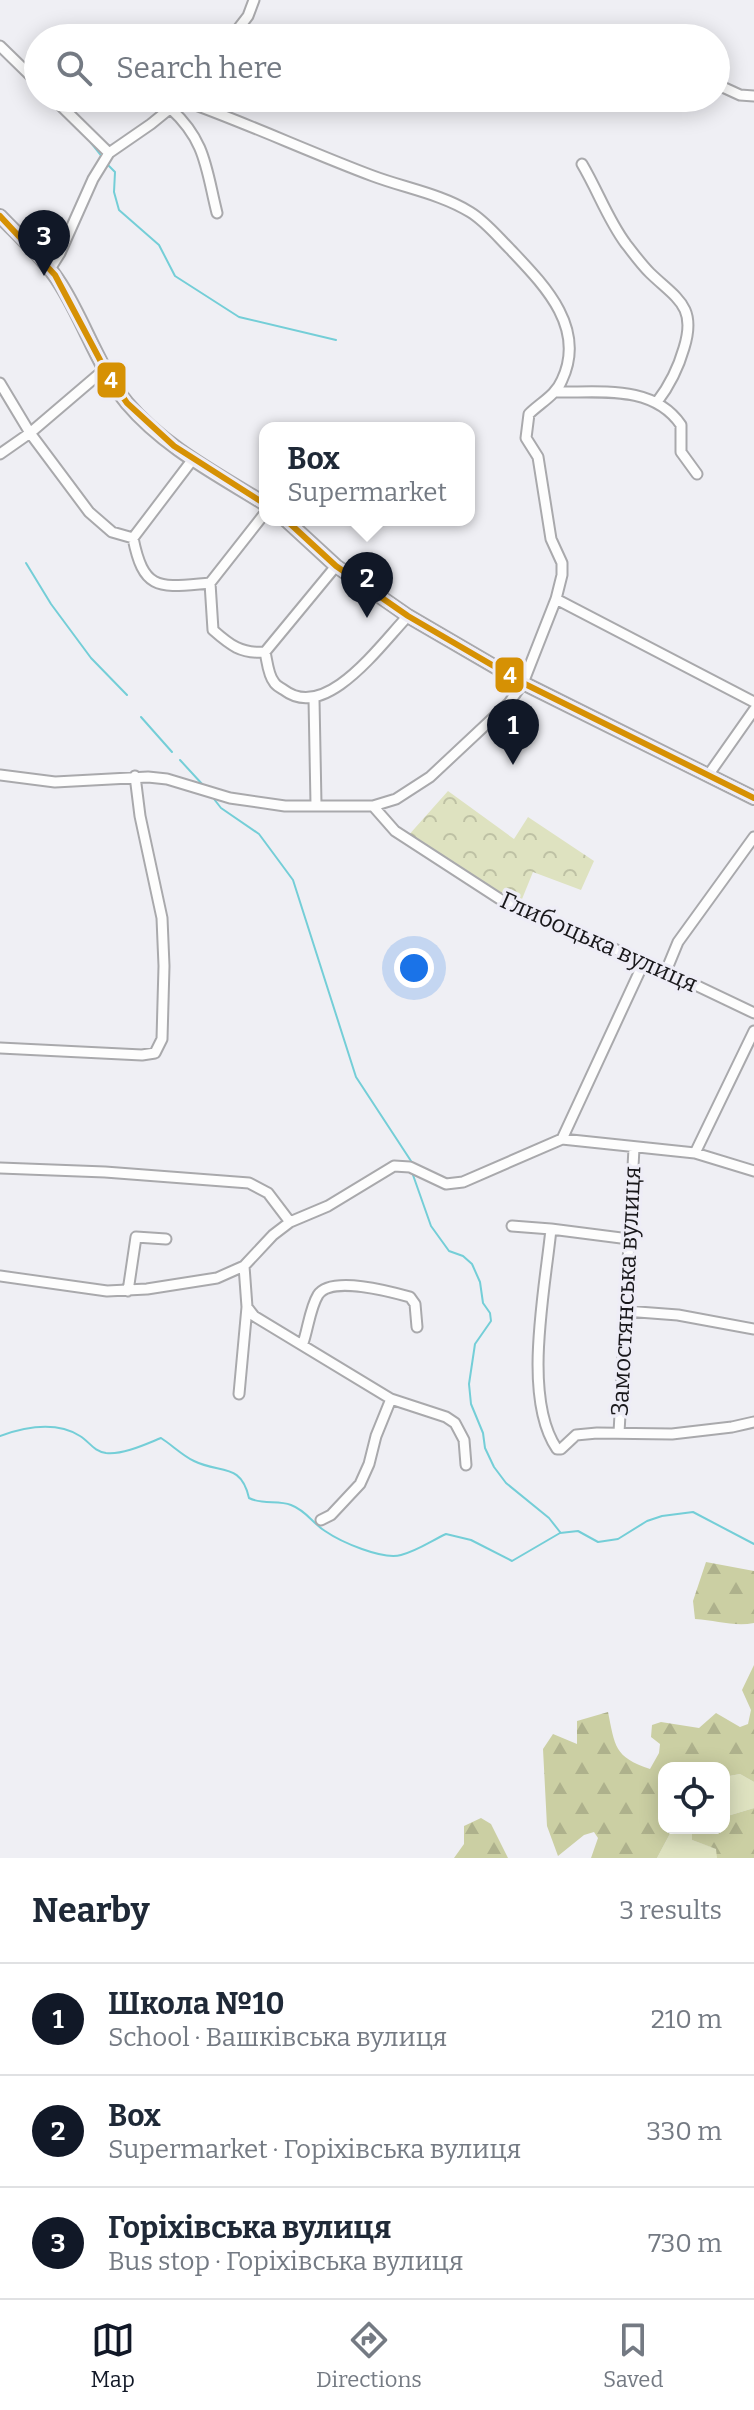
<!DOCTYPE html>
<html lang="en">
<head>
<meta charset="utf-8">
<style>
	body { margin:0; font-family:Bitter,serif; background:#f6f6f7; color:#1f2937 }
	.controls { position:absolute; right:24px; bottom:24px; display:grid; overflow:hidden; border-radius:16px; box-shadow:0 4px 20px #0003 }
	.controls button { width:72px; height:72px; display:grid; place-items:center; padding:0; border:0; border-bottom:2px solid #e0e1e3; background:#fff; color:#1f2937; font:40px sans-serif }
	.you { position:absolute; left:414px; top:968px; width:28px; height:28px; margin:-20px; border:6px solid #fff; border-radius:50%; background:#1a73e8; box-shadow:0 0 0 12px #1a73e833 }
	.badge { display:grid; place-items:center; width:52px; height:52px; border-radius:50%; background:#111827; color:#fff; font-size:26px; font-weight:700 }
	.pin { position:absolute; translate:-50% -66px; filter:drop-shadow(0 2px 4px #0008) }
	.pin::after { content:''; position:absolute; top:42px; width:28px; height:24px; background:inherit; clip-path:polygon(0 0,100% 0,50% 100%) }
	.popup { position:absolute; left:259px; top:422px; width:216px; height:104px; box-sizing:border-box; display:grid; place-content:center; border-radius:16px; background:#fff; filter:drop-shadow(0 2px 6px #0005); font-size:26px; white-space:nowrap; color:#747a83 }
	.popup b { font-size:30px; color:#1f2937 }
	.popup::after { content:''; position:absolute; left:50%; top:100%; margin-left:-16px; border:16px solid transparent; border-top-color:#fff }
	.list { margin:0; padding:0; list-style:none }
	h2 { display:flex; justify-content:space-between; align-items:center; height:104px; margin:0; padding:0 32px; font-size:34px }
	h2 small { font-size:26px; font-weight:400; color:#747a83 }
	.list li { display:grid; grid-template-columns:52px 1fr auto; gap:24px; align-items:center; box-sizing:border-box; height:112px; padding:0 32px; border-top:2px solid #e0e1e3 }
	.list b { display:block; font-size:30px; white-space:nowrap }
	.list p { margin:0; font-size:26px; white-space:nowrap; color:#747a83 }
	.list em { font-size:26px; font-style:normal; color:#747a83 }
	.icon { flex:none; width:44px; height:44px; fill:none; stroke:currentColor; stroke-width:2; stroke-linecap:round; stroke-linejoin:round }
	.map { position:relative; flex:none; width:754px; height:1858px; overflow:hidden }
	.search { position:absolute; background:#fff; box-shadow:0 4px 20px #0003; left:24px; right:24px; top:24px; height:88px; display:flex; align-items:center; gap:20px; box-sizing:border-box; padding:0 28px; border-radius:44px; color:#747a83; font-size:30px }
	.sheet { height:440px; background:#fff }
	nav { display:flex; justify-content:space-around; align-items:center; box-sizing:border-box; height:112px; border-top:2px solid #e0e1e3; background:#fff; font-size:22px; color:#747a83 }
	nav a { display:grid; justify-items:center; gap:4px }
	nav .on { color:#111827 }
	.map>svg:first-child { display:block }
	.grass { fill:#dee2c0 }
	.forest { fill:url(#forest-firs) }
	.park { fill:url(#park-crowns) }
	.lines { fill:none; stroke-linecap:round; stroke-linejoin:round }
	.stream { stroke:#74ced7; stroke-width:2 }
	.street-casing { stroke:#a9a9ac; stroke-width:13 }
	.secondary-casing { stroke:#a9a9ac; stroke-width:16 }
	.street { stroke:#fdfdfd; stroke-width:9 }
	.secondary { stroke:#f6f3f3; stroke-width:12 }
	.bus-1-casing { stroke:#eeedf6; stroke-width:12 }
	.bus-1 { stroke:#d69104; stroke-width:6 }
	.labels { text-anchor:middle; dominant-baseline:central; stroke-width:7; stroke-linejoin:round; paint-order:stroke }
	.street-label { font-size:24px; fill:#19181b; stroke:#eeedf6 }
	.line-badge { stroke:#eeedf6; stroke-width:3 }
	.badge-label { font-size:22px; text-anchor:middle; font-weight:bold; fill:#fff }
</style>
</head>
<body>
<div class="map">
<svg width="754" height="1858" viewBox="0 0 754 1858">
	<defs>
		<pattern id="forest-firs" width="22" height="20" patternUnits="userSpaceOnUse" patternTransform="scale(2)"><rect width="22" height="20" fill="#cbcfa3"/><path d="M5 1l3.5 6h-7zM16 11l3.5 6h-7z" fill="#aeb18c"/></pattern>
		<pattern id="park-crowns" width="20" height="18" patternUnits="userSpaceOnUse" patternTransform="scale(2)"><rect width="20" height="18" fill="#dee2c0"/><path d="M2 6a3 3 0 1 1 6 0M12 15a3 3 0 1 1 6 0" fill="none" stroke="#bec1a4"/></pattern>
	</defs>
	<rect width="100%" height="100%" fill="#efeff4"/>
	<!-- grass -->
	<path class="grass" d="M740,1774l14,8v26l-30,9v-40z
		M673,1828h19v12l25,9v9h-60z"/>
	<!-- forest -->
	<path class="forest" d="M706,1562l48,9v52c-20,4 -38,-3 -59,-4l-2,-18z
		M754,1665v117l-14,-8 -16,3v-9h-60v60h9l-16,30h-66l7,-20 -4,-6 -10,3 -26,21 -11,-30 -4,-77 10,-15 24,10v-23l31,-9c7,34 6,45 42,57l9,-16 1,-9 -9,-7 1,-12 9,-3 38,6 17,-15 24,14 8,-3 3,-14 -9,-20z
		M754,1808v50h-37l-1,-9 -24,-9v-12h32v-11z
		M481,1818l10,6 17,34h-54l10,-14v-18z"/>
	<!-- park -->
	<path class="park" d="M448,791l66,48 14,-22 66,44 -13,29 -48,-18 -13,32 -13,-4 -100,-63z"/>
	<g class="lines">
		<!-- stream -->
		<path class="stream" d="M91,143l12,15
			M106,163l9,9 -1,20 5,18 40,35 16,31 64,41 97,23
			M26,563l25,41 40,54 36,37
			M141,717l31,35
			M180,760l23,25
			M214,799l7,9 38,26 34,46 63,197 55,84
			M413,1175l18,51 18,25 14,5 9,8 8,18 3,21 7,10 1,8 -16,23 -6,40 2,20 12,29 2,15 9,19 12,16 43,35 11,14
			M0,1436c25,-9 56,-15 80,0 10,6 13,15 26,17 17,2 40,-9 55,-15 11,7 22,18 33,23 26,13 47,1 55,37 13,7 29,2 42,7 16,6 21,18 34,26 16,11 57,29 76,24 16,-4 30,-14 45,-21l25,6 41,21 48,-28 18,-2 20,11 20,-3 29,-18 15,-5 31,-4 61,32"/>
		<!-- street casing -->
		<g class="street-casing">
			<path id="street" d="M231,38l17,-22 6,-16
				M0,46l38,37
				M716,84l24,11 14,1
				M53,98l56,55
				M171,109c35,32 35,60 46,104
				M582,164c16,27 26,56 44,80 8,10 15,20 24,29 27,26 47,33 34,75 -6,21 -14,37 -27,54
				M50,269l10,-16 33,-74 16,-26 42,-29 32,-26
				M0,383l30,50 59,79 23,20 21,6 60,-79
				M555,392c44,1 98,-8 126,33v27l16,22
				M0,454l30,-21 75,-64
				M133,538c11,55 27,49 77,45l55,-70
				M210,583l3,47c17,15 28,24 52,22l71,-86
				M556,599l198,103
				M265,652c2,8 3,23 9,30 2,4 6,5 10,8 42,32 96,-45 124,-74
				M314,699l2,105
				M709,774l45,-64
				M0,775l55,7 93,-5 19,2 63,19 55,8h88l23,-7 34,-22 79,-74 14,-20 33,-84 6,-24v-12l-11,-24 -13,-82 -12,-19 3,-24c11,-11 27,-19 33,-34 25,-53 -19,-96 -52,-131 -13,-13 -25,-28 -40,-37 -29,-18 -65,-24 -97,-36 -64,-24 -126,-53 -191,-76
				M373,806l22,25 111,72 160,68 88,42
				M666,971l12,-29 76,-105
				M0,1048l142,7 13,-2 7,-14 2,-73 -2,-48 -22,-102 -5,-40
				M562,1139l82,-177
				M695,1153l59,-122
				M0,1168l105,4 144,11 19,10 22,29
				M512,1226l39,3
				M629,1239l-78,-10c-6,61 -29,169 6,220h4l15,-14 21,-2 75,1 60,-7 22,-5
				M0,1276l107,15 40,-2 70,-11 27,-12 29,-31 17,-13 38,-16 66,-40 16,1 36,17 17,-2 99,-43 133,14 59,18
				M128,1291l8,-54 30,2
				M247,1307l7,9 137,83 55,18 9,6 9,17 2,25
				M625,1311l53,4 76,14
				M303,1343c5,-14 7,-35 15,-48 13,-20 74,-3 92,2l5,7 2,23
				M239,1394l8,-87 -3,-41
				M619,1433l15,-285
				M321,1520l10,-5 29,-31 9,-20 7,-28 15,-37"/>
		</g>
		<!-- secondary casing -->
		<g class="secondary-casing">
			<path id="secondary" d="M0,216c21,22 45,43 61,69 24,38 37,82 66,118 37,44 90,71 138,101
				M286,520l50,46 72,50 115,67 231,115"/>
		</g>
		<!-- street -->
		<use href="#street" class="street"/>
		<!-- secondary -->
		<use href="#secondary" class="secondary"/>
		<!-- bus-1 casing -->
		<g class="bus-1-casing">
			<path id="bus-1" d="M0,216l55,59 53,100 19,28 47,43 91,58
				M286,520l50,46 72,50 115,67 231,115"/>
		</g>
		<!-- bus-1 -->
		<use href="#bus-1" class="bus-1"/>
	</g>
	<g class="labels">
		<!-- street labels -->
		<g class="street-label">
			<text transform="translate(599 942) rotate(24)">Глибоцька вулиця</text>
			<text transform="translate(626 1291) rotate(-87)">Замостянська вулиця</text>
		</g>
	</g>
	<g class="line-badge">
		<rect x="96" y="361" width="31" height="38" rx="8" fill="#d69104"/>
		<rect x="494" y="656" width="31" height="38" rx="8" fill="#d69104"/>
	</g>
	<g class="badge-label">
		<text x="111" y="388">4</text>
		<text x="510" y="683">4</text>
	</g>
</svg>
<div class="controls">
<button><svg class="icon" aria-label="locate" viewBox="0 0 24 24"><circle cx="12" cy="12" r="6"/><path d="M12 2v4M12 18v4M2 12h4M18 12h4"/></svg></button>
</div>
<div class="you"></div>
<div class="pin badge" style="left:513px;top:765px">1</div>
<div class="pin badge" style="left:367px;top:618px">2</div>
<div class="popup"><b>Box</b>Supermarket</div>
<div class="pin badge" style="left:44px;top:276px">3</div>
<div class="search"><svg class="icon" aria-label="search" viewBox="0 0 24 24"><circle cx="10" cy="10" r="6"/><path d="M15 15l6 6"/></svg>Search here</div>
</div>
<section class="sheet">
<h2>Nearby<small>3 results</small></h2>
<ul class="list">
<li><span class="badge">1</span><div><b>Школа №10</b><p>School · Вашківська вулиця</p></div><em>210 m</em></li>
<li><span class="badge">2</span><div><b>Box</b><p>Supermarket · Горіхівська вулиця</p></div><em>330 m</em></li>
<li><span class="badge">3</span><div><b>Горіхівська вулиця</b><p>Bus stop · Горіхівська вулиця</p></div><em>730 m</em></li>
</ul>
</section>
<nav>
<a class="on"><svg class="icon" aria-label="map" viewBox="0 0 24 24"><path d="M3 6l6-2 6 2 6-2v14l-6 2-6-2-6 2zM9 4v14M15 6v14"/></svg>Map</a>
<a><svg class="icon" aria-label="directions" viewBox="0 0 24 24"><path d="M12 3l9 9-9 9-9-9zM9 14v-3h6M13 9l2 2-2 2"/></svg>Directions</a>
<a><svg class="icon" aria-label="saved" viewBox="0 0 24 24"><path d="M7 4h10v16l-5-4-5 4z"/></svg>Saved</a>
</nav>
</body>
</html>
